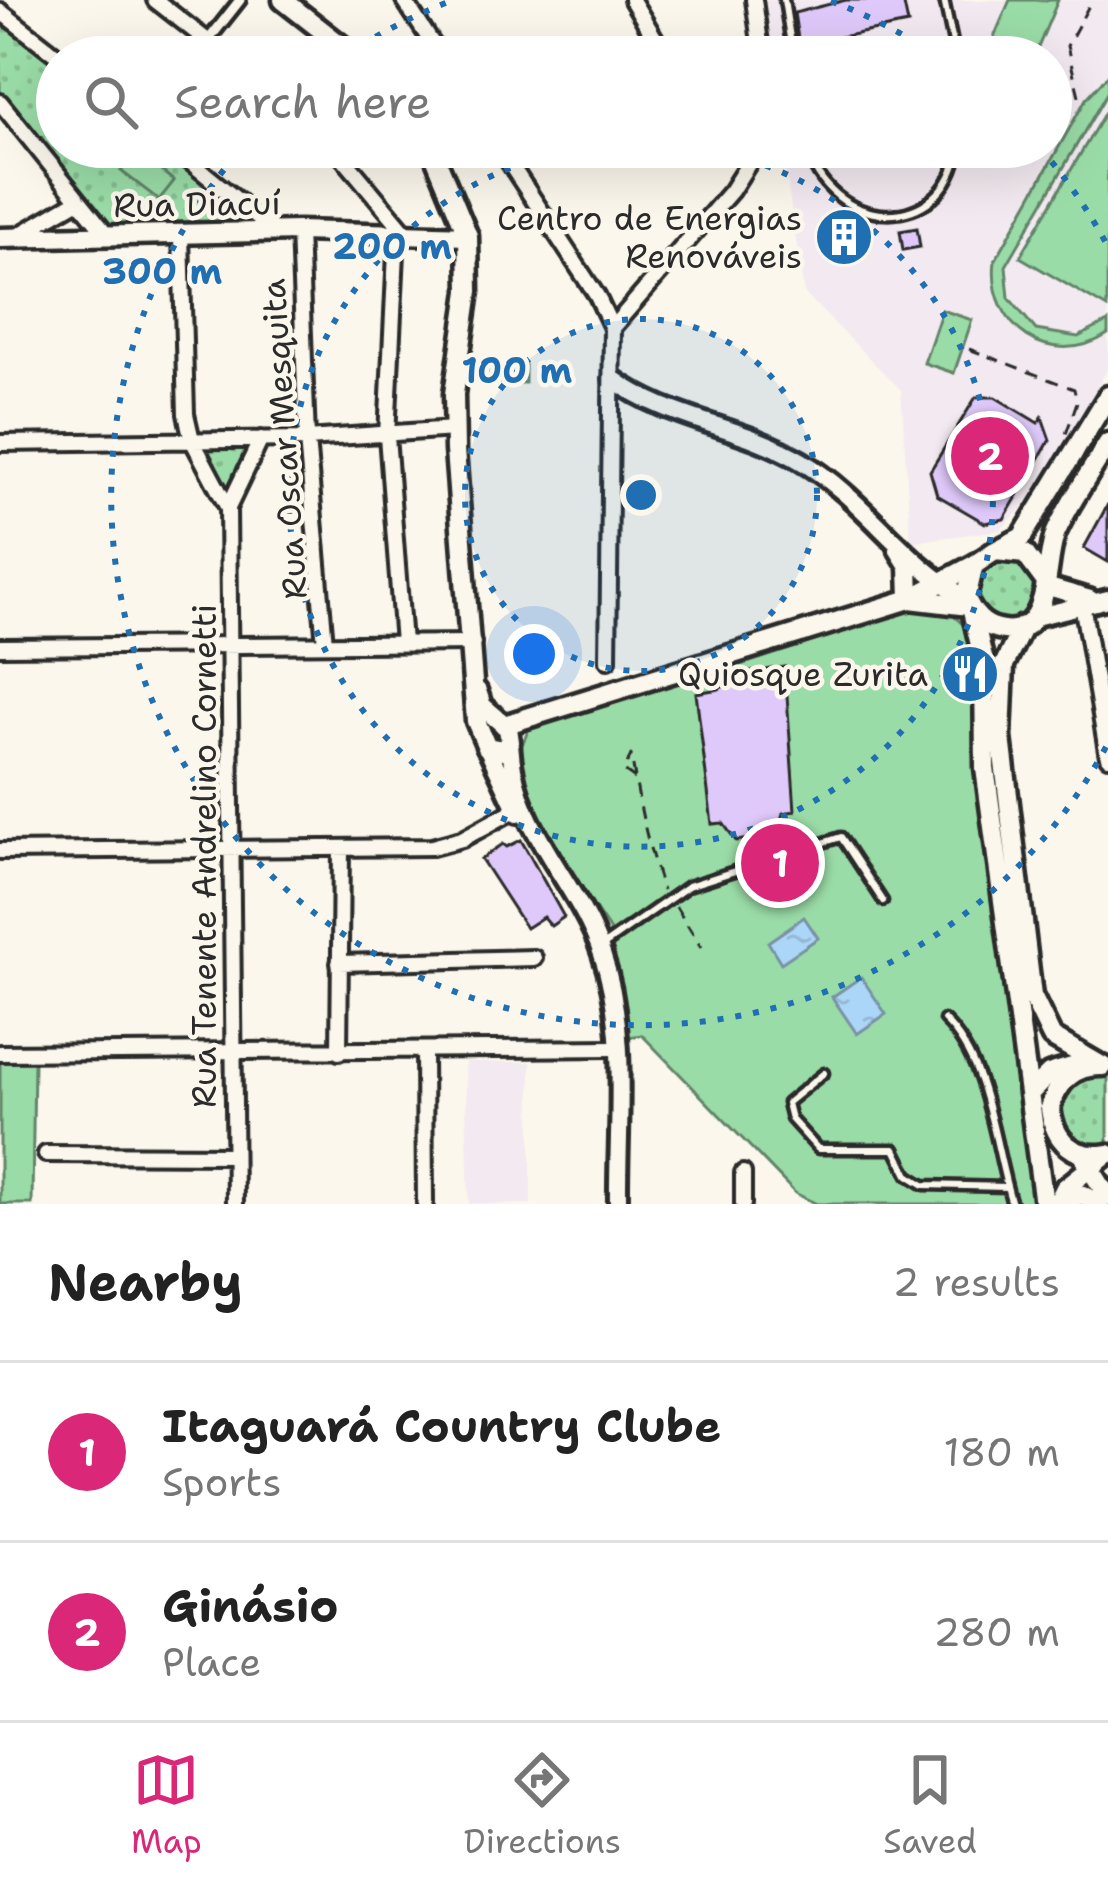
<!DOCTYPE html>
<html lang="en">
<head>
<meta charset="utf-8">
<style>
	body { margin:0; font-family:"Shantell Sans",sans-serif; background:#f6f6f6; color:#222 }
	.you { position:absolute; left:534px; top:654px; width:42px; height:42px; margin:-30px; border:9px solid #fff; border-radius:50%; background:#1a73e8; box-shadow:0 0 0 18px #1a73e833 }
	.badge { display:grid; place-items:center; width:78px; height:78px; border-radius:50%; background:#db2777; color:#fff; font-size:39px; font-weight:700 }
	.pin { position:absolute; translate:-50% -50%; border:6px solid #fff; box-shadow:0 3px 12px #0006 }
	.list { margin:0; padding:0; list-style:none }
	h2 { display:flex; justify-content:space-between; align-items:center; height:156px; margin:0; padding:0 48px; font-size:51px }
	h2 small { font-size:39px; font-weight:400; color:#767676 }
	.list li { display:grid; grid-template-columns:78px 1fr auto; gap:36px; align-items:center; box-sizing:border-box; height:180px; padding:0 48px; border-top:3px solid #e0e0e0 }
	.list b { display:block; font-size:45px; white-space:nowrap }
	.list p { margin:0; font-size:39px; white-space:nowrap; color:#767676 }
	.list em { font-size:39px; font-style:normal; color:#767676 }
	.icon { flex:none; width:66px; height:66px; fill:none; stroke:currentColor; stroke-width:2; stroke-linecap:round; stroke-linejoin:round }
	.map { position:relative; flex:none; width:1108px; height:1204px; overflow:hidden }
	.search { position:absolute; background:#fff; box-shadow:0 12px 48px #0002; left:36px; right:36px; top:36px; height:132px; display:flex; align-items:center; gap:30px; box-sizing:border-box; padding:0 42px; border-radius:66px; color:#767676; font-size:45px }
	.sheet { height:516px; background:#fff }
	nav { display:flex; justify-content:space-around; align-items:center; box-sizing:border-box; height:168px; border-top:3px solid #e0e0e0; background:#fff; font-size:33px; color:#767676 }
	nav a { display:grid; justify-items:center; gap:6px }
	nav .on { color:#db2777 }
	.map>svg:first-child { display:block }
	.built { fill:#f3e9f0 }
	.green { fill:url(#green-dots); stroke:#628469; stroke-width:3 }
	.pitch { fill:#9adca7; stroke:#628469; stroke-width:3 }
	.water { fill:url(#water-ripples); stroke:#7892a5; stroke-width:3 }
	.building { fill:#dfc9fa; stroke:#2b2b2b; stroke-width:3 }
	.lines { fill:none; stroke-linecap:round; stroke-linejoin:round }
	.service-casing { stroke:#2b2b2b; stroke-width:15 }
	.pedestrian-casing { stroke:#2b2b2b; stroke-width:18 }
	.minor-casing { stroke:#2b2b2b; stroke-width:22 }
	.tertiary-casing { stroke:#2b2b2b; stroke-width:26 }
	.secondary-casing { stroke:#2b2b2b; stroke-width:27 }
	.path { stroke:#2b2b2b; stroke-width:3; stroke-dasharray:12 9; stroke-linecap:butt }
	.service { stroke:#fbf7ec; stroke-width:6 }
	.pedestrian { stroke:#fbf7ec; stroke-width:9 }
	.minor { stroke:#fbf7ec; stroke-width:14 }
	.tertiary { stroke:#fbf7ec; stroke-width:16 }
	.secondary { stroke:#fbf7ec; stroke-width:18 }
	.ring { fill:none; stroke:#1f6fb2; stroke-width:6; stroke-dasharray:6 12 }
	.labels { text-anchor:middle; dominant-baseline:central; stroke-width:9; stroke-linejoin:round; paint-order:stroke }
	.street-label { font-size:33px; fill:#2b2b2b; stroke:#fbf7ec }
	.poi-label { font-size:33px; fill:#2b2b2b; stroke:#fbf7ec; text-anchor:end }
	.centre { fill:#1f6fb2; stroke:#fbf7ec; stroke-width:6 }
	.ring-label { font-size:36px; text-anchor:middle; font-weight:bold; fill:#1f6fb2; stroke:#fbf7ec; stroke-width:9; stroke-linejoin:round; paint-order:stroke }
</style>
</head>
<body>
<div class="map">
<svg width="1108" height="1204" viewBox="0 0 1108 1204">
	<defs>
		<pattern id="green-dots" width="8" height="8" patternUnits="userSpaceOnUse" patternTransform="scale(3)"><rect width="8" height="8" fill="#9adca7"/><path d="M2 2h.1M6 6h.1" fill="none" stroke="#85bd90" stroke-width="1.8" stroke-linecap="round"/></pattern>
		<pattern id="water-ripples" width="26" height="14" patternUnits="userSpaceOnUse" patternTransform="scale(3)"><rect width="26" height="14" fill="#acd6f7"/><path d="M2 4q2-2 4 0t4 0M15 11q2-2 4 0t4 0" fill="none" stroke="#94b8d4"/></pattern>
	</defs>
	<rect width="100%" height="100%" fill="#fbf7ec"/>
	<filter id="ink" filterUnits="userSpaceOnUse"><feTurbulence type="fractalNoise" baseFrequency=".00833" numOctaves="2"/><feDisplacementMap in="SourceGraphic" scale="24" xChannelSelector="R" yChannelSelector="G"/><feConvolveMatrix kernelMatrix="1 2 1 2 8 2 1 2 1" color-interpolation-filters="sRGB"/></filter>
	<g filter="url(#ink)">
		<!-- built -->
		<path class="built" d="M761,0h347v368l-77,132 -31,30 -89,12 -10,-152 -97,-97 -22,-146h269v-90h-282z
			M465,1062h66v142h-62z"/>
		<!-- green -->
		<path class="green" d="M0,17l57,45v85h106l101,80 -154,5 -110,-136z
			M260,441l-32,62 -34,-61z
			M975 590a31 31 0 1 1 62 0a31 31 0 1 1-62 0Z
			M1098,1072l10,3v71l-24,2 -21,-14c-7,-40 -4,-47 35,-62z"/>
		<!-- pitch -->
		<path class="pitch" d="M1010,0h48l-24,57h-30l-15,-8z
			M1108,75v16l-102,175 3,32 27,32 42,7 30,-15v12c-57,37 -121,-7 -113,-73l91,-162z
			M1105,112l3,1 -1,195 -87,-51z
			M137,151l37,30 -15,19 -38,-29z
			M942,310l30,10 -18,53 -30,-10z
			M484,365h41v18l-42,-1z
			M918,607l28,2 22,20 70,575h-221l-22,-11 -153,-158 -14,2 -18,-106 -90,-136 -6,-32 17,-39 219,-62z
			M34,1060l-2,144h-32v-143z"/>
		<!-- water -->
		<path class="water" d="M804,917l14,21 -37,25 -13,-21z
			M861,977l25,37 -29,20 -25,-37z"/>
		<!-- building -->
		<path class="building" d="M846,0h57l5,24 -109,21 -5,-32z
			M917,228l3,19 -17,3 -3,-19z
			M976,397h19l43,26 4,-6 8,23 -46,79 -19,4 -48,-28 -7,-24z
			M1108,504v58l-24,-14z
			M785,667l10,144 -12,2 -6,22 -41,6 -13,-18 -11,1 -16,-131 23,-4 26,-16z
			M521,840l43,77 -13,9 -8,-9 -17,11 -45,-69 22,-15 4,3z"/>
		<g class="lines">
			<!-- service casing -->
			<g class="service-casing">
				<path id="service" d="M784,0l9,57
					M944,0l12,57
					M807,147c21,85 138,94 152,0
					M601,947l87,-61 153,-49 42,64
					M944,1020c45,42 50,127 68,184
					M824,1073l-37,30 4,16 27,30h77l13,26 16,10 83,2"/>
			</g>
			<!-- pedestrian casing -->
			<g class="pedestrian-casing">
				<path id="pedestrian" d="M195,57l45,-57"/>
			</g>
			<!-- minor casing -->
			<g class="minor-casing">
				<path id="minor" d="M155,0l73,57
					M404,0l37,57
					M632,0l34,57
					M754,0l8,57
					M0,11l59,46
					M0,102l108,134
					M172,147l103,84
					M334,147l71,85
					M499,147l98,149 15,32 -4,332
					M299,231l8,208 18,205
					M397,232l-10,204 16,207
					M19,235l58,-34
					M181,235l5,179 6,26 36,68
					M612,328l119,-137 28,-44
					M0,443l307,-4 147,-10
					M1082,603l26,154
					M0,647l473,-4
					M0,851l432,-4 30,-8 60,-33
					M339,963l195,-5
					M424,1051l1,153
					M339,1052l2,-204
					M0,1053l616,-5
					M46,1154l188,1
					M743,1173v31
					M235,1204l-7,-696 33,-69"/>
			</g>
			<!-- tertiary casing -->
			<g class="tertiary-casing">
				<path id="tertiary" d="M613,379c55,41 129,47 188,82 63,37 101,101 165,137
					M1045,586l45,13
					M1035,617l73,-18
					M510,743c4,89 66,134 92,211 27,77 15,170 16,250
					M487,747l31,66"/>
			</g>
			<!-- secondary casing -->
			<g class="secondary-casing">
				<path id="secondary" d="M283,0l73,57
					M431,147l37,89 1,55 -15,103 1,56 21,271 11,26 16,3 7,-8 -2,-14 -26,-22 -5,-15
					M0,238l299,-7 169,5
					M899,550l10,16 1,33
					M997,550l25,-13 86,-141
					M1045,581l-20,-27 -30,-3 -21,14 -8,33c6,15 15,27 32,31 56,13 45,-67 58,-97 14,-31 35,-60 52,-89
					M910,599l59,7
					M972,611l12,51 1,106 59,436
					M1023,626l-19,39 -3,72 31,259 20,41 50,29
					M504,725l406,-126 64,-34
					M1103,1066c-29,-1 -45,15 -53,42 4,33 24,52 58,46
					M1029,1094l20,-20 27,-8
					M1085,1160l23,37
					M1058,1200l25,-5 16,9
					M1057,1204l8,-16 40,-32"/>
			</g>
			<!-- path -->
			<path class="path" d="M1079,96l-12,-50 25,-46
				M969,349l105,40 3,13 -11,32
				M635,779l-11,-8 7,-16c9,53 15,85 32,136
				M676,907l25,40"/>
			<!-- service -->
			<use href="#service" class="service"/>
			<!-- pedestrian -->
			<use href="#pedestrian" class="pedestrian"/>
			<!-- minor -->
			<use href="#minor" class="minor"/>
			<!-- tertiary -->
			<use href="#tertiary" class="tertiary"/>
			<!-- secondary -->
			<use href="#secondary" class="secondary"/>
		</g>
	</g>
	<!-- distance rings -->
	<circle cx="641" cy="495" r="176" fill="#1f6fb2" fill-opacity=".12"/>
	<g class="ring">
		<circle cx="641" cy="495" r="176"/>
		<path d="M696 147A352 352 0 1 1 586 147"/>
		<path d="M1106 747A529 529 0 1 1 242 148M345 56A529 529 0 0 1 451 1M831 1A529 529 0 0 1 937 56M1040 148A529 529 0 0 1 1106 243"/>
	</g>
	<!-- icons -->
	<defs>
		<g id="building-disc" transform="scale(3)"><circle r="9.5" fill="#1f6fb2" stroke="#fbf7ec"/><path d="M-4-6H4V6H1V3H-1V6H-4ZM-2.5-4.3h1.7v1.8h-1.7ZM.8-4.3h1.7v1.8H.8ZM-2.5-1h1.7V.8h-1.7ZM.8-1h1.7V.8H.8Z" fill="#fff"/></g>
		<g id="restaurant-disc" transform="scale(3)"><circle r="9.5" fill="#1f6fb2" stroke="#fbf7ec"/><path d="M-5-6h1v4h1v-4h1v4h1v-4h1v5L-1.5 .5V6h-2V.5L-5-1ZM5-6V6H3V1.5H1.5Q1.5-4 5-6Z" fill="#fff"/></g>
	</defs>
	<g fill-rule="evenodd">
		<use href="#building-disc" x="844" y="237"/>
		<use href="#restaurant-disc" x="970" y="674"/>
	</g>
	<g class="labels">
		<!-- street labels -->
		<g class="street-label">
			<text transform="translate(197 204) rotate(-1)">Rua Diacuí</text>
			<text transform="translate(284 439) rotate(-94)">Rua Oscar Mesquita</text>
			<text transform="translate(204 856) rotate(-90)">Rua Tenente Andrelino Cornetti</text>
		</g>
		<!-- poi labels -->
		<g class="poi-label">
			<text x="802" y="218">Centro de Energias<tspan x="802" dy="38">Renováveis</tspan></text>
			<text x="928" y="674">Quiosque Zurita</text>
		</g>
	</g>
	<circle cx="641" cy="495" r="18" class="centre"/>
	<g class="ring-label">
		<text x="392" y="259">200 m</text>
		<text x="162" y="284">300 m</text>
		<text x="517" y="383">100 m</text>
	</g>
</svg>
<div class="you"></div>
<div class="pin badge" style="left:780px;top:863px">1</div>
<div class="pin badge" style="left:990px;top:456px">2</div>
<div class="search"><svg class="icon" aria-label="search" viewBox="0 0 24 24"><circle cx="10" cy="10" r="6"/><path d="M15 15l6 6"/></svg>Search here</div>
</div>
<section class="sheet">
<h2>Nearby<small>2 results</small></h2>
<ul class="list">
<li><span class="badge">1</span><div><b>Itaguará Country Clube</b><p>Sports</p></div><em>180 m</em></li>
<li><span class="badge">2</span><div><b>Ginásio</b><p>Place</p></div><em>280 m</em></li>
</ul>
</section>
<nav>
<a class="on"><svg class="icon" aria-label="map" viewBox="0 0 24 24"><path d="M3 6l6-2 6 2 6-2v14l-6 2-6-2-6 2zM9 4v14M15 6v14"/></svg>Map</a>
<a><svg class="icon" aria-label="directions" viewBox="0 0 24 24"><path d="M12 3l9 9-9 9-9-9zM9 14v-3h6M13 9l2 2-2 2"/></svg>Directions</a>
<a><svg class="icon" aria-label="saved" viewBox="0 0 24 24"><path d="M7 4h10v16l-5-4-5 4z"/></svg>Saved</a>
</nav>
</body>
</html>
